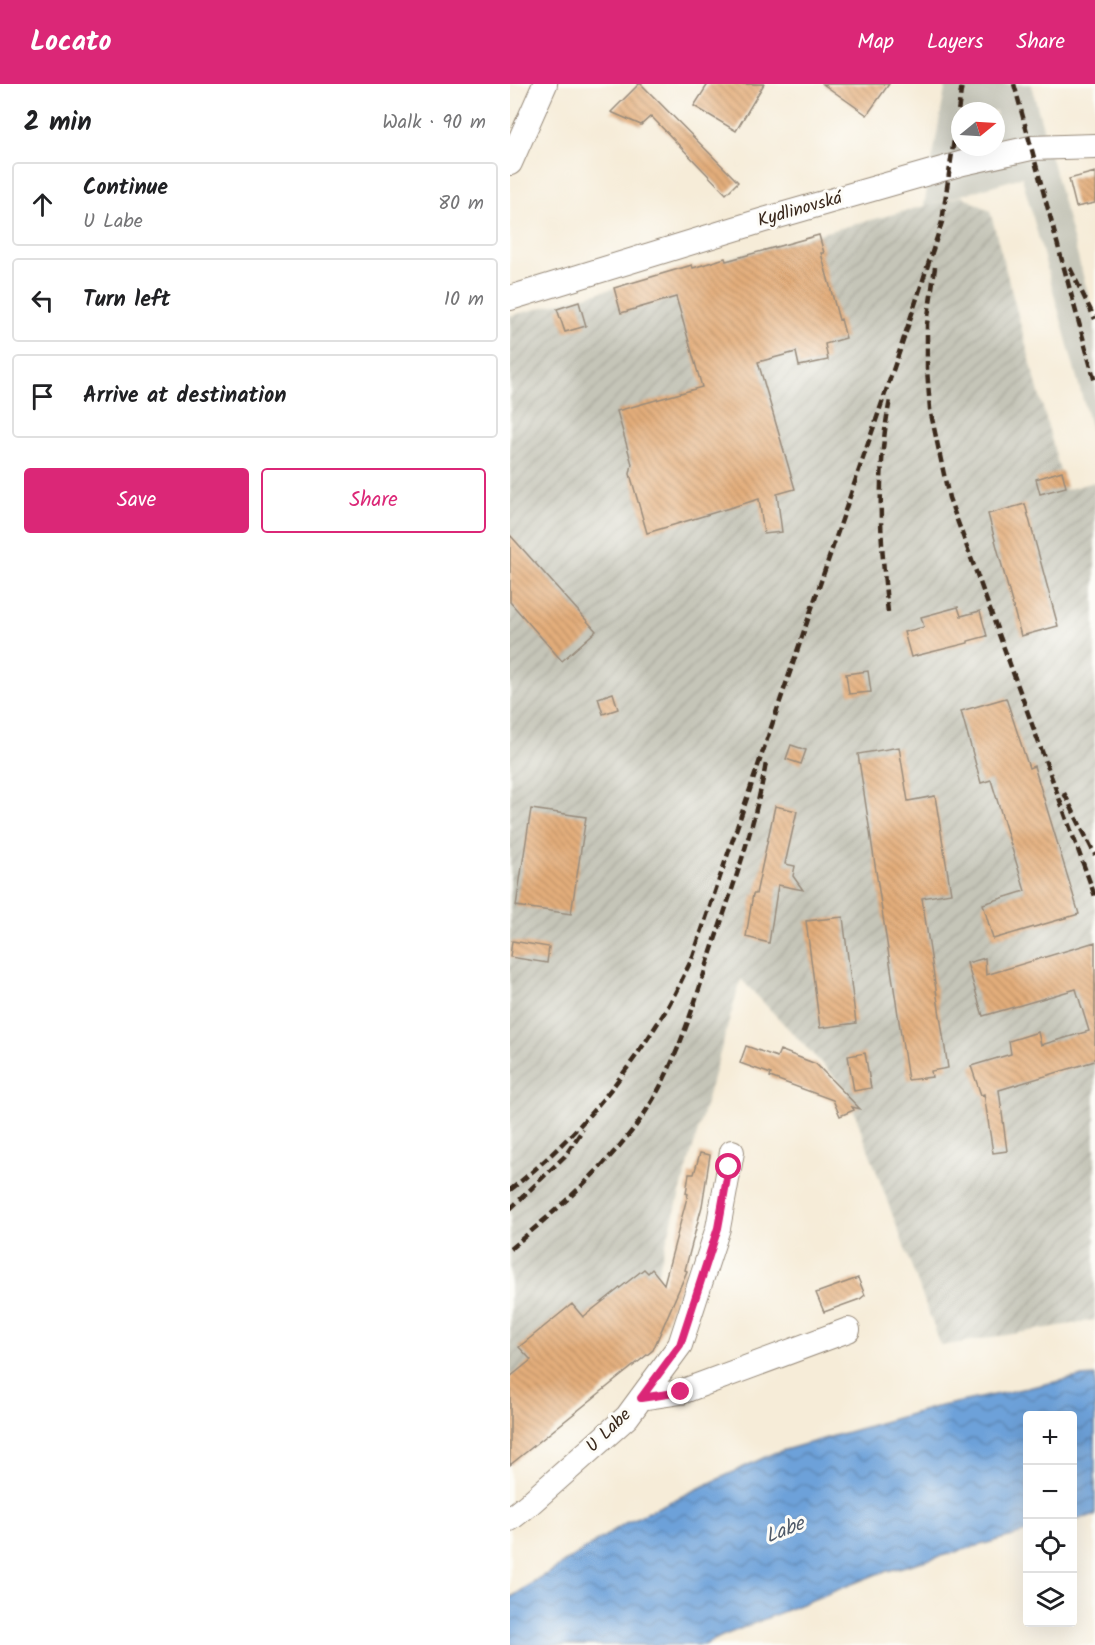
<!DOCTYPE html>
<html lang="en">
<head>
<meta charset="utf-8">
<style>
	body { margin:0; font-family:Kalam,sans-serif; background:#f6f6f6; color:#202124 }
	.controls { position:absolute; right:18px; bottom:18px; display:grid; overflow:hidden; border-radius:6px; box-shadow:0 6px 24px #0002 }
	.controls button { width:54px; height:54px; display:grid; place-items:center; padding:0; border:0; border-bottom:2px solid #e0e0e0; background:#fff; color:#202124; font:30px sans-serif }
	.compass { position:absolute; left:441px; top:18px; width:54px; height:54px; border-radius:50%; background:#fff; box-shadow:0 6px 24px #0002; rotate:72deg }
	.stop { position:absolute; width:18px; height:18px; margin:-14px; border:4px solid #db2777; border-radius:50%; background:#fff }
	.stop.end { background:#db2777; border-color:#fff; box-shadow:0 2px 6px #0008 }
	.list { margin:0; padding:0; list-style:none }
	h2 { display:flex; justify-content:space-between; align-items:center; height:78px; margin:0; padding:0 24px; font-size:26px }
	h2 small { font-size:20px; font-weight:400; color:#757577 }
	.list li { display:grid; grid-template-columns:39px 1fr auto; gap:18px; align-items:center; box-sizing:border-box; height:84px; margin:0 12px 12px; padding:0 12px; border:2px solid #e0e0e0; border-radius:6px }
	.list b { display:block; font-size:22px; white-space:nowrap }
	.list p { margin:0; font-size:20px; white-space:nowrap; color:#757577 }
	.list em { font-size:20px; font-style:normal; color:#757577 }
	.actions { display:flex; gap:12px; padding:18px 24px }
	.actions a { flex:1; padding:14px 0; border:2px solid #db2777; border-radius:6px; text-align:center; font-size:21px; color:#db2777 }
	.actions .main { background:#db2777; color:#fff }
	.icon { flex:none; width:33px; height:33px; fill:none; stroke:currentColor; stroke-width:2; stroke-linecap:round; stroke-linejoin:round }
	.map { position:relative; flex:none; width:585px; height:1561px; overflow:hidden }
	header { display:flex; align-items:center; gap:36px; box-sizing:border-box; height:84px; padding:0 30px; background:#db2777; color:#fff }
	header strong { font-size:28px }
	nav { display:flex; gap:33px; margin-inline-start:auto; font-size:21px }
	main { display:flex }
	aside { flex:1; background:#fff }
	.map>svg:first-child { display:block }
	.industrial { fill:url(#industrial-furrows) }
	.railway { fill:#c5c5b8; fill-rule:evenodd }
	.water { fill:url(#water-waves); stroke:#54667c; stroke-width:1.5 }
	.building { fill:url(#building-back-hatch) }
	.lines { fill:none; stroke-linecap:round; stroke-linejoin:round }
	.minor-casing { stroke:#988b7b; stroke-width:26 }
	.minor { stroke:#fff; stroke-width:24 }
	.rail { stroke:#3b2a1e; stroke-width:4.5; stroke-dasharray:9 4.5; stroke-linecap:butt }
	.route { stroke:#db2777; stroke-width:8 }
	.labels { text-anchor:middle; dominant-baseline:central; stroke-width:6; stroke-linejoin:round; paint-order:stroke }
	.street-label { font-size:18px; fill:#3b2a1e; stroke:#fdfcf7 }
	.water-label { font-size:20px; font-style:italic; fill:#4f5a69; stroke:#fdfcf7 }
</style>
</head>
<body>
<header>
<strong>Locato</strong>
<nav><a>Map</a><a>Layers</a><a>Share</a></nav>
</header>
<main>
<aside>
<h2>2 min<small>Walk · 90 m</small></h2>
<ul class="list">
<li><svg class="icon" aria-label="ahead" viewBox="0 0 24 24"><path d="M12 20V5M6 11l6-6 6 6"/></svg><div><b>Continue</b><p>U Labe</p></div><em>80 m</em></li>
<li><svg class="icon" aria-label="left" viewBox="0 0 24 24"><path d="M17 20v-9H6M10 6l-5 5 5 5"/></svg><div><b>Turn left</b></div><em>10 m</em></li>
<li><svg class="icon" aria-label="arrive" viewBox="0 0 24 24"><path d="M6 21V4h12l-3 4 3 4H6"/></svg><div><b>Arrive at destination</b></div></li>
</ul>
<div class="actions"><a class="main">Save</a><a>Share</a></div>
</aside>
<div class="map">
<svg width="585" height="1561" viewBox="0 0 585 1561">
	<defs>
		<pattern id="industrial-furrows" width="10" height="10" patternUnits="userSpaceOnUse" patternTransform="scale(1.5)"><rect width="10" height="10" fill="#c5c5b8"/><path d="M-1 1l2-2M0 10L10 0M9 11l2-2" fill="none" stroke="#aaa99e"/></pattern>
		<pattern id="water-waves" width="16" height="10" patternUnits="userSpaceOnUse" patternTransform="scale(1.5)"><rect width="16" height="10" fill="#6da1d9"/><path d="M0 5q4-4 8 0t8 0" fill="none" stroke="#5b83af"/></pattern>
		<pattern id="building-back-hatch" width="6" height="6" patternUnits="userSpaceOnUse" patternTransform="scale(1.5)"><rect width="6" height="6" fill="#e4ae7b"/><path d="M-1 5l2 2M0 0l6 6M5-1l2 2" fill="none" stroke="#ba8e64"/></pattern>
	</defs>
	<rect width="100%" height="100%" fill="#fdfcf7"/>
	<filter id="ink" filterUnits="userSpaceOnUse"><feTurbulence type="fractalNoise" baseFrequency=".0167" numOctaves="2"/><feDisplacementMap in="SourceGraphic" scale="12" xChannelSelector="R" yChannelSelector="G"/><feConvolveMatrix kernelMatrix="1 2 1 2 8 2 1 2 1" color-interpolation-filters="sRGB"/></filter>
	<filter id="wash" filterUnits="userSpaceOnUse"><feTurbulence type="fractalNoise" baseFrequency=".008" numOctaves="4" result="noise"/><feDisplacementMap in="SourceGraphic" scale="24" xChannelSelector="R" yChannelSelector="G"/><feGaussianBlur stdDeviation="1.35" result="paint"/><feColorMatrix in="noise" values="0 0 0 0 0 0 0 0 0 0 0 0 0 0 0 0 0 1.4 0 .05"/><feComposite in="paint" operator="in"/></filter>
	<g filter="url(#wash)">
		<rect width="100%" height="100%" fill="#f6ecd8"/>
		<!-- industrial -->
		<path class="industrial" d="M452,112l28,15 75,279 30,-8v838l-154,26 -95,-257 -105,-110 -107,376 -124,109v-1148z"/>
		<!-- railway -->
		<path class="railway" d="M436,0h85l64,236v124l-73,-267 -98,29zM450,27h36v36h-36z"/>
		<!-- water -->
		<path class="water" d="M585,1292v140l-22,3 -1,-103h-44l-1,116 -150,42 -155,62 -18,9h-194v-47l117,-76 147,-69 158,-45 147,-31z"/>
		<g id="blocks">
			<!-- building -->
			<path class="building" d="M129,0h2l97,98 -12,12 -75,-78 -10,9 -30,-13z
				M198,0h56l-28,47 -42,-25z
				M313,0h66l-22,31z
				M585,88v31l-19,4 -7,-28z
				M309,151l5,18h-3l18,67 2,-1 5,19 -21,6 3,16 -29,6 -3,-14 -38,10 37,127 -18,5 5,38 -18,2 -5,-35 -112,34 -17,-59 2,-10 -15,-53 85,-24 -26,-90 -55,16 -7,-25 78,-23 1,3 32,-10 1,3z
				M69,218l7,24 -21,6 -8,-23z
				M552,387l4,16 -26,7 -4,-15z
				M515,420l33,122 -37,10 -33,-122z
				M0,451l86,96 -34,30 -52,-59z
				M448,523l3,9 19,-5 7,25 -19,5v2l-57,14 -7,-25 20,-5 -3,-10z
				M358,587l3,21 -22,2 -3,-20z
				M103,609l5,16 -15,5 -5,-16z
				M496,614l23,70 5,-2 45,148 -86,25 -10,-35 42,-13 -34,-111 -10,3 -20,-72z
				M281,661l15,5 -5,14 -15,-5z
				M389,663l9,54 27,-5 16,97 -29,5 26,170 -17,3 1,6 -24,3 -50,-326z
				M265,722l22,5 -12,53 10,2 -2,10 10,14 -25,-5 -9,58 -23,-6 7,-43h3z
				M21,725l55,8 -15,97 -55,-8z
				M333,833l13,106 -36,5 -14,-107z
				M2,857l37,6 -2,16 -37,-6z
				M585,858v119l-96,29 8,61 -14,2 -9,-59 -3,1 -10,-29 40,-12 -2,-13 29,-9 3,13 48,-14 -13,-42 -93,27 -16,-53 18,-5 1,17z
				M236,962l31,11 3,-7 36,14 44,45 -8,-2 2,3 -14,6 -7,-16 -63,-23 1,-3 -31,-11z
				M355,969l6,35 -17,3 -6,-35z
				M190,1069l10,2 -8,51 -17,64 2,1 -34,79 -143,115v-88l21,-17 -12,-13 53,-43 11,13 61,-48 4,4 4,-4 12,15 24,-90 -2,-1 3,-19h5z
				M348,1194l7,17 -5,4 -36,13 -8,-19z"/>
		</g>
	</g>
	<g filter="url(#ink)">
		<use href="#blocks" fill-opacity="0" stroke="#988b7b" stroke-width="1.5"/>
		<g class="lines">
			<!-- minor casing -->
			<g class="minor-casing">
				<path id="minor" d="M0,79l35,-79
					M0,214l254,-78 199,-57 68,-15 64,-2
					M131,1314l40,-6 167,-62
					M0,1435l18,-14 99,-88 53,-72 38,-117 14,-76"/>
			</g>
			<!-- minor -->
			<use href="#minor" class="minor"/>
			<!-- rail -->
			<path class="rail" d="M504,0l81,298
				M425,183l-8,57v45l3,40 19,89 146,398
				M560,184l25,51
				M378,528c-8,-71 -12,-142 2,-212
				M554,709l31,62
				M0,1106c59,-46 110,-106 149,-169 13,-19 22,-41 33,-62l209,-612 41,-125 20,-138
				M0,1125l55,-53 18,-27
				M0,1165c43,-36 85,-72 121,-117 42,-53 61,-122 82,-186 20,-60 42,-120 53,-183"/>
		</g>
	</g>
	<g class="lines" filter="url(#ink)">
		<!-- route -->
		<path class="route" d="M171,1308l-40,6 39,-53 38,-117 11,-61"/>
	</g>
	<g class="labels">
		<!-- street labels -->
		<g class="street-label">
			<text transform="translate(290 126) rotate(-16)">Kydlinovská</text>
			<text transform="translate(99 1347) rotate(-44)">U Labe</text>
		</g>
		<!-- water labels -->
		<g class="water-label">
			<text transform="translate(275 1447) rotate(-22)">Labe</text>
		</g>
	</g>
</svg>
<div class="controls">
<button>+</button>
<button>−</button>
<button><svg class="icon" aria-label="locate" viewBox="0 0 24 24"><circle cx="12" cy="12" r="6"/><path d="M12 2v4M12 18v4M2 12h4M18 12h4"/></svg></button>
<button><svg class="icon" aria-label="layers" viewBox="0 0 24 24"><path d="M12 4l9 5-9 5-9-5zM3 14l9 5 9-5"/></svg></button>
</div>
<svg class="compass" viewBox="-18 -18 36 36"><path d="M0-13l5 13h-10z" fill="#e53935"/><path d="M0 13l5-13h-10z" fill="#757577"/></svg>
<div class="stop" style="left:219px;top:1083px"></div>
<div class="stop end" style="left:171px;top:1308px"></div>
</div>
</main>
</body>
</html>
